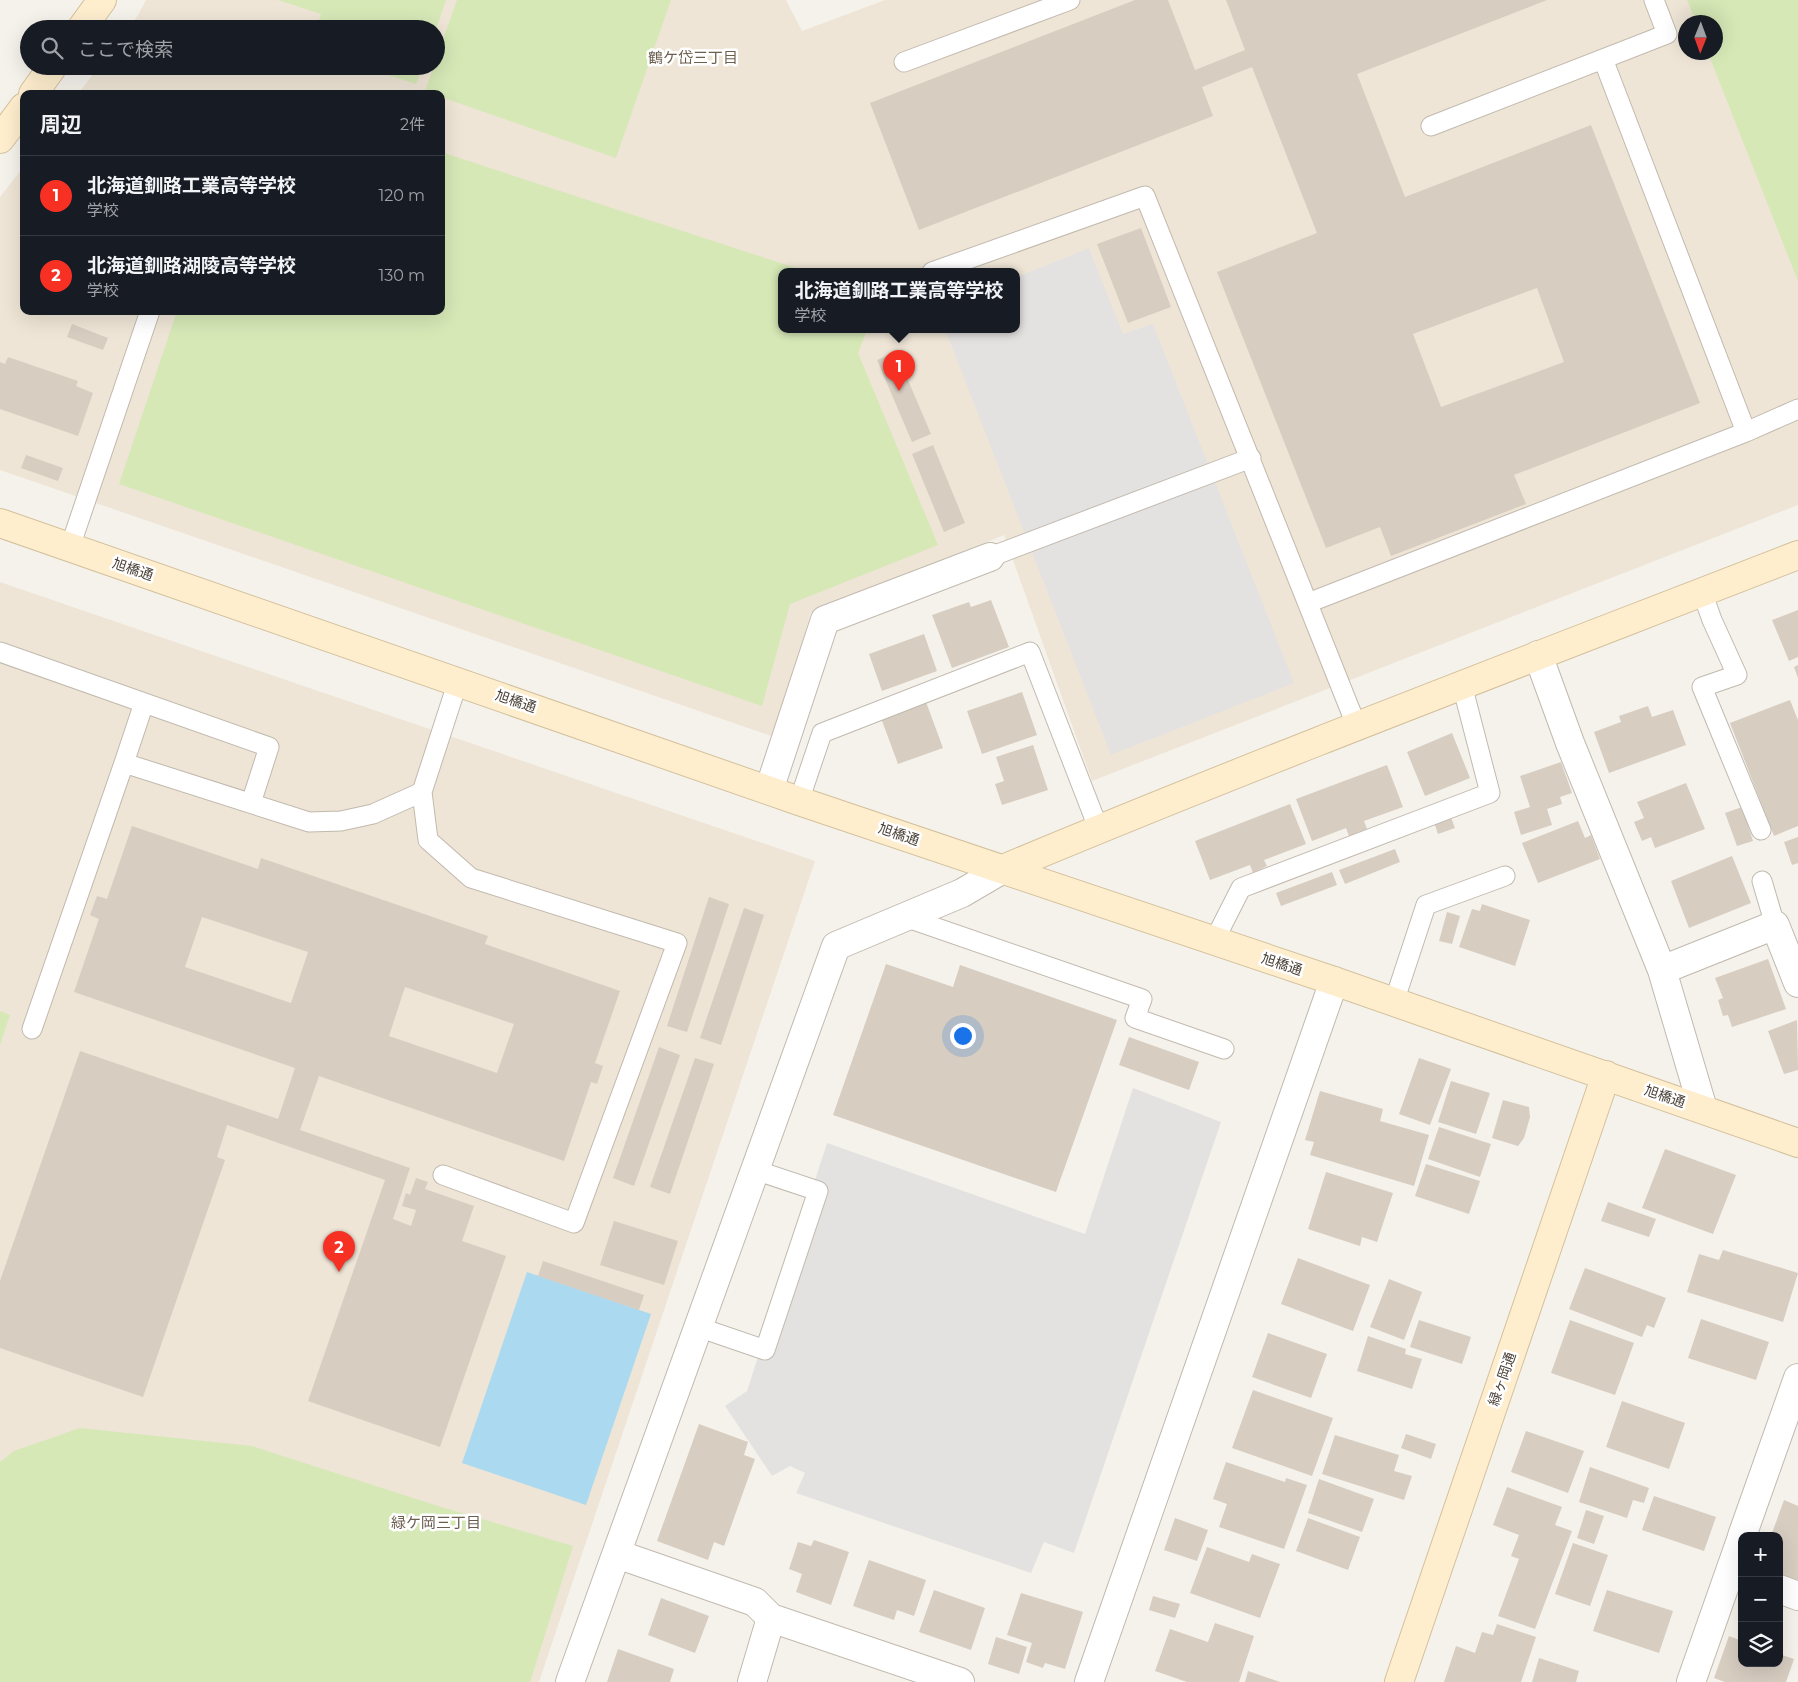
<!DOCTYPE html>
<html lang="ja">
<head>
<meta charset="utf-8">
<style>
	body { margin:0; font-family:Montserrat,"Noto Sans JP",sans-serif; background:#20242c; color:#f1f3f6 }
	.controls { position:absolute; right:15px; bottom:15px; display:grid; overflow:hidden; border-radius:10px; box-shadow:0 5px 20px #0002 }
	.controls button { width:45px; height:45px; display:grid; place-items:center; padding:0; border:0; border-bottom:1px solid #363941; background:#171b24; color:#f1f3f6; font:25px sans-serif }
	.compass { position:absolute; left:1678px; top:15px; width:45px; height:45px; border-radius:50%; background:#171b24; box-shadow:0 5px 20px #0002; rotate:181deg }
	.you { position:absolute; left:962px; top:1035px; width:18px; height:18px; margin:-12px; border:4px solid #fff; border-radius:50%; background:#1a73e8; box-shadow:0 0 0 8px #1a73e833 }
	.badge { display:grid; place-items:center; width:32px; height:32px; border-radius:50%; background:#f63123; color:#fff; font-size:16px; font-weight:700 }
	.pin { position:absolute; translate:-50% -41px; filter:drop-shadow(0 1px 2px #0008) }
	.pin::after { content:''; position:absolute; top:26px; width:18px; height:15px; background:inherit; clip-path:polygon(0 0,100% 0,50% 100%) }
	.popup { position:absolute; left:778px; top:268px; width:242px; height:65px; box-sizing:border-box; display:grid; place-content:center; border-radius:10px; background:#171b24; filter:drop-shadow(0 1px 4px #0005); font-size:16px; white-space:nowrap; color:#9ea1a6 }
	.popup b { font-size:19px; color:#f1f3f6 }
	.popup::after { content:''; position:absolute; left:50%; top:100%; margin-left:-10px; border:10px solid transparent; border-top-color:#171b24 }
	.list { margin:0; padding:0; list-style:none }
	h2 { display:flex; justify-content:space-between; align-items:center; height:65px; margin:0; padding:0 20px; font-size:21px }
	h2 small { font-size:16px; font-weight:400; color:#9ea1a6 }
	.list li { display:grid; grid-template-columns:32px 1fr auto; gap:15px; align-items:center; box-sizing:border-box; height:80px; padding:0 20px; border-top:1px solid #363941 }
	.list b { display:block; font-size:19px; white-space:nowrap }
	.list p { margin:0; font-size:16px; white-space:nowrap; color:#9ea1a6 }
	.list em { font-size:16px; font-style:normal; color:#9ea1a6 }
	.icon { flex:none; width:28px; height:28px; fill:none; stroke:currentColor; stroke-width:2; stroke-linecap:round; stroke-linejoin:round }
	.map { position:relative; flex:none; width:1798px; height:1682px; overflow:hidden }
	.search { position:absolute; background:#171b24; box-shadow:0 5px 20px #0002; left:20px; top:20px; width:425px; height:55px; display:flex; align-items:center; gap:12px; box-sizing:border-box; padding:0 18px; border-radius:28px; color:#9ea1a6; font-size:19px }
	.panel { position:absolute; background:#171b24; box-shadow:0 5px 20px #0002; left:20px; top:90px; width:425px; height:225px; border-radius:10px }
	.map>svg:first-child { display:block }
	.education { fill:#eee5d6; fill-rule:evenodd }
	.green { fill:#d6e8b6 }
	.parking { fill:#e4e2e0 }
	.water { fill:#aad9f0 }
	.building { fill:#d7cdc1; fill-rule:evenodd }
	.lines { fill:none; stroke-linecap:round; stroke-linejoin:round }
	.lane-casing { stroke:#c1b9ae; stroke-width:21 }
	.street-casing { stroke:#c1b9ae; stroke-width:30 }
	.secondary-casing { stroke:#d4c19c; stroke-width:30 }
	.lane { stroke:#fff; stroke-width:19 }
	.street { stroke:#fff; stroke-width:28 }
	.secondary { stroke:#feeece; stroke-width:28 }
	.labels { text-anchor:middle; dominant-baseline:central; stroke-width:5; stroke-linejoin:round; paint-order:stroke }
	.street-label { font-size:14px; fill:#4a4239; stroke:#fff }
	.neighbourhood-label { font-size:15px; fill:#6d5f50; stroke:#fff }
</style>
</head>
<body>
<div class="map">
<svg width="1798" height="1682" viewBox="0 0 1798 1682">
	<rect width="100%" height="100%" fill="#f5f2ec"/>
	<!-- education -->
	<path class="education" d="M146,0h640l16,31 83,-31h913v505l-706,276 -88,-246 -194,80 -33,123 -777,-268v-273l24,-31v145h417v-217h-363l21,-28h337v-37h-308l10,-14zM1686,22h30v30h-30zM782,272h234v58h-234z
		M0,582l815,279 -276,821h-539z"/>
	<!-- green -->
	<path class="green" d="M278,0h168l-10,29h-120l5,-15z
		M457,0h214l-55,158 -175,-61v-3h-9l-7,-3 9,-25h2v-7z
		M1687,0h111v281l-90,-228 8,-1v-30h-20z
		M361,66h62l-7,18z
		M441,152l367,120h-26v58h85l-9,23 80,192 -148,59 -28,102 -643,-222 58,-173h264z
		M0,1011l10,4 -10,30z
		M80,1428l172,18 186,60 135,40 -43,136h-530v-220l14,-11z"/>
	<!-- parking -->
	<path class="parking" d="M1089,248l34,86 30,-10 141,359 -183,72 -165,-423 6,-2h64l1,-53z
		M1133,1088l88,34 -147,431 -30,-11 -13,31 -235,-80 9,-20 -15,-7 -18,10 -47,-70 22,-15 80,-248 258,91z"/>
	<!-- water -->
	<path class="water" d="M527,1272l124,42 -65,191 -124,-42z"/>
	<!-- building -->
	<path class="building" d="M1135,0h33l27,70 50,-20 -19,-50h321l-190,74 48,123 186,-72 109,278 -186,72 12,29 -135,52 -11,-29 -54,21 -109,-276 100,-39 -65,-166 -50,20 11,29 -294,114 -49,-127zM1537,288l27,74 -123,45 -28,-73z
		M1141,228l30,79 -43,16 -31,-79z
		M72,324l36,14 -5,12 -36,-13z
		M896,352l35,82 -19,8 -35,-82z
		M8,357l70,24 -2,5 17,7 -15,43 -78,-27v-47l5,2z
		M933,445l32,78 -21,9 -32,-78z
		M26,455l37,13 -5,13 -37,-13z
		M991,600l18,47 -57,21 -20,-53 37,-13 2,5z
		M1798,610v47l-9,4 -17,-41z
		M924,634l13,37 -55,20 -13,-37z
		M1798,665v13l-4,-11z
		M1022,692l15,43 -55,19 -15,-43z
		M1790,700l8,20v106l-24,10 -44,-113z
		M926,702l17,46 -45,16 -17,-46z
		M1648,706l4,11 21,-7 13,35 -77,28 -15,-41 27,-10 -2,-6z
		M1452,733l18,45 -45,18 -18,-44z
		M1033,745l15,45 -46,15 -7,-21 9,-3 -8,-24z
		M1561,762l11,31 -12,4 2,7 -15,5 5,16 -31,10 -7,-23 16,-5 -10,-31z
		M1387,765l16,42 -39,14 3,8 -18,7 -3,-8 -34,13 -16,-42z
		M1686,783l19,46 -50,19 -4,-11 -9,4 -8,-19 10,-4 -7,-16z
		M1290,804l16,40 -42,16 3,6 -14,7 -3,-8 -40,15 -15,-39z
		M1742,807l11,34 -16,5 -12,-33z
		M1450,815l5,13 -17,6 -4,-12z
		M1578,821l7,17 6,-3 9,24 -62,24 -16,-40z
		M132,826l126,43 3,-11 227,78 -3,8 135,47 -25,72 8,3 -6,18 -6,-2 -27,79 -245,-85 -19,54 110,38 -17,51 18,7 5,-16 -14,-4 4,-13 4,2 6,-17 12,4 -3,7 49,17 -12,35 44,15 -66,191 -132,-46 77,-221 -158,-55 -10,32 8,3 -82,237 -143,-49v-67l80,-230 198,68 17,-51 -221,-76 25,-73 -9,-4 7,-19 10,3zM202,917l106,35 -17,51 -106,-36zM405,987l109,37 -17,49 -108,-37z
		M1798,837v26l-6,2 -8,-23z
		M1395,849l5,13 -55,22 -6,-14z
		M1732,856l19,47 -62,25 -18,-47z
		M1332,872l5,13 -56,21 -5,-13z
		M709,897l20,7 -42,128 -20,-6z
		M1482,904l48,16 -15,46 -56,-19 13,-38 8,2z
		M744,908l20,7 -43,130 -21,-7z
		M1447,912l13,4 -8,28 -13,-3z
		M1768,959l18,50 -54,18 -4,-12 -5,1 -5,-16 5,-2 -8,-20z
		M886,964l67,23 7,-22 157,55 -61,172 -223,-77z
		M1797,1020l1,50 -14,4 -16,-43z
		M1129,1037l70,25 -10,28 -70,-25z
		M659,1047l21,8 -46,131 -21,-8z
		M695,1058l19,6 -44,130 -20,-7z
		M1419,1058l32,11 -21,56 -31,-11z
		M1451,1081l39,12 -14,41 -38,-12z
		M1320,1091l63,18 -3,12 49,14 -15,51 -104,-31 4,-13 -9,-2z
		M1503,1100l26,7 1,10 -6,21 -6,8 -26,-8z
		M1439,1127l52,17 -11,33 -52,-18z
		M1665,1149l71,26 -23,59 -71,-26z
		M1426,1164l54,17 -11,33 -54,-18z
		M1326,1172l67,21 -16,49 -15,-5 -2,9 -52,-17z
		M1608,1202l48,17 -7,18 -48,-16z
		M614,1221l64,20 -14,44 -64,-20z
		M1723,1250l75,23 -15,49 -96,-30 12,-38 20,6z
		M1298,1258l72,27 -17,46 -72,-27z
		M543,1261l101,34 -5,15 -101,-34z
		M1585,1268l81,30 -12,30 -7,-3 -5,12 -73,-28z
		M1389,1279l33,13 -18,48 -34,-13z
		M1701,1319l68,23 -13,38 -68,-22z
		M1419,1320l52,17 -9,27 -52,-17z
		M1570,1320l64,23 -19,52 -64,-22z
		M1268,1333l59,21 -16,44 -59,-21z
		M1368,1336l38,13 -1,5 17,5 -10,30 -55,-18z
		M1253,1390l80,28 -21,58 -80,-28z
		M1622,1401l63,22 -16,46 -63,-22z
		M699,1424l49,18 -4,13 11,4 -31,87 -10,-4 -6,18 -51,-19z
		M1526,1431l58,20 -16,42 -57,-21z
		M1406,1434l30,10 -5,15 -30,-11z
		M1335,1435l64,20 -5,16 18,5 -8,24 -82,-26z
		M1226,1462l59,20 1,-4 21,7 -23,64 -65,-22 8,-23 -14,-5z
		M1590,1467l59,21 -5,15 -11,-3 -6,18 -48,-16z
		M1319,1479l55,20 -12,33 -54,-19z
		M1507,1487l55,20 -7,18 17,6 -37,98 -37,-13 21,-57 -8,-3 8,-21 -26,-10z
		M1654,1496l62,21 -12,34 -62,-21z
		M1784,1500l14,6v74l-19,-6v-38h-8z
		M1586,1510l18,6 -10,28 -17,-6z
		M1175,1518l33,12 -11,31 -33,-11z
		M1308,1518l52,19 -12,33 -52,-19z
		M814,1540l35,12 -18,53 -35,-13 6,-18 -13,-5 9,-27 13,4z
		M1573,1543l35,12 -18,51 -35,-12z
		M1207,1547l42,15 3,-8 28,10 -20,54 -70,-25z
		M869,1560l57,20 -12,36 -17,-6 -3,10 -41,-14z
		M934,1590l51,18 -14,42 -52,-18z
		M1607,1590l66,21 -14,42 -66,-22z
		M1021,1593l62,19 -18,57 -20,-6 -2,5 -17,-6 6,-19 -25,-8z
		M1153,1596l27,8 -5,14 -26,-8z
		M661,1598l48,18 -14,37 -47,-18z
		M1215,1623l39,13 -15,46h-52l-32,-11 15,-42 38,13z
		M1497,1624l39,13 -15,45h-77l12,-36 19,7 7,-21 11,3z
		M1729,1636l13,5v22h37v-9l15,5 -8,23h-61l-11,-4z
		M996,1637l31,10 -8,27 -31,-10z
		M618,1649l56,20 -4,13h-63z
		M1539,1658l40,13 -3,11h-44z
		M1248,1671l32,11h-35z"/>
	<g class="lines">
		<!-- lane casing -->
		<g class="lane-casing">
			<path id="lane" d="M1603,59l143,373 52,-23
				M904,62l166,-62
				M1431,126l236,-92 -13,-34
				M932,272l213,-76 212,531
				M70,547l80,-236
				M990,557l261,-99
				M1702,592l10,28 25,55 -35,12 59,143
				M1308,603l438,-171
				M0,652l269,95 -18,56
				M124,763l20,-60
				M799,801l23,-68 208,-81 69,178
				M1762,881l13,44
				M905,917l237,82 -7,19 89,31
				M1214,941l27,-53 249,-95 -28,-108
				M1394,1002l32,-97 79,-29
				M32,1029l92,-266 185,59 32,-1 32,-7 49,-22
				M443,1175l131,48 103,-280 -206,-65 -43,-38 -6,-48 36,-111
				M698,1327l67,23 53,-159 -63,-21"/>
		</g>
		<!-- street casing -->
		<g class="street-casing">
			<path id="street" d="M1538,655l32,88 92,227 41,139
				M769,790l56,-170 165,-63
				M1662,970l113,-45 23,58
				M1742,1536l56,-158
				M617,1554l138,48 16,16
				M1779,1589l19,7
				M570,1682l266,-736 126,-53 41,-24
				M752,1682l19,-64 189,64
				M1089,1682l245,-701
				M1691,1682l51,-145"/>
		</g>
		<!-- secondary casing -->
		<g class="secondary-casing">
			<path id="secondary" d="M81,29l21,-29
				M33,94l20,-28
				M0,139l24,-32
				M0,523l799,278 535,180 464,162
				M1003,869c263,-110 530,-211 795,-314
				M1399,1682l207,-607"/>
		</g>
		<!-- lane -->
		<use href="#lane" class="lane"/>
		<!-- street -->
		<use href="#street" class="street"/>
		<!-- secondary -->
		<use href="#secondary" class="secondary"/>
	</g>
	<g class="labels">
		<!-- street labels -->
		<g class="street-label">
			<text transform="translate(133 569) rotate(19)">旭橋通</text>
			<text transform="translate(516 701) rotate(19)">旭橋通</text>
			<text transform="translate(899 834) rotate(19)">旭橋通</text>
			<text transform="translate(1282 964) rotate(18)">旭橋通</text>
			<text transform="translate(1665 1096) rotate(19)">旭橋通</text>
			<text transform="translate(1502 1379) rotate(-71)">緑ヶ岡通</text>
		</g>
		<!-- neighbourhood labels -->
		<g class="neighbourhood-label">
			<text x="693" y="57">鶴ケ岱三丁目</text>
			<text x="436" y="1522">緑ケ岡三丁目</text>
		</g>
	</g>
</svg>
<div class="controls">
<button>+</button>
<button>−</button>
<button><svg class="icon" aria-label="layers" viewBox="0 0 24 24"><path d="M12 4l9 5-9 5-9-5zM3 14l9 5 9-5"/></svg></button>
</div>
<svg class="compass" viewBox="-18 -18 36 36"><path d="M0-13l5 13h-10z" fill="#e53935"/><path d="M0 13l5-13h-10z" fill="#9ea1a6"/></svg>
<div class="you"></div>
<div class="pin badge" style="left:899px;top:391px">1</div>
<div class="popup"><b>北海道釧路工業高等学校</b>学校</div>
<div class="pin badge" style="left:339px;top:1272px">2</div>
<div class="search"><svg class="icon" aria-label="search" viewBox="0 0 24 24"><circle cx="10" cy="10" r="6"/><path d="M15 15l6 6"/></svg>ここで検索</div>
<section class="panel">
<h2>周辺<small>2件</small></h2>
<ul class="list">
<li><span class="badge">1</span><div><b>北海道釧路工業高等学校</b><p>学校</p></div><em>120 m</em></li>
<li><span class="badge">2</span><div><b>北海道釧路湖陵高等学校</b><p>学校</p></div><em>130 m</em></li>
</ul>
</section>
</div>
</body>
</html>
